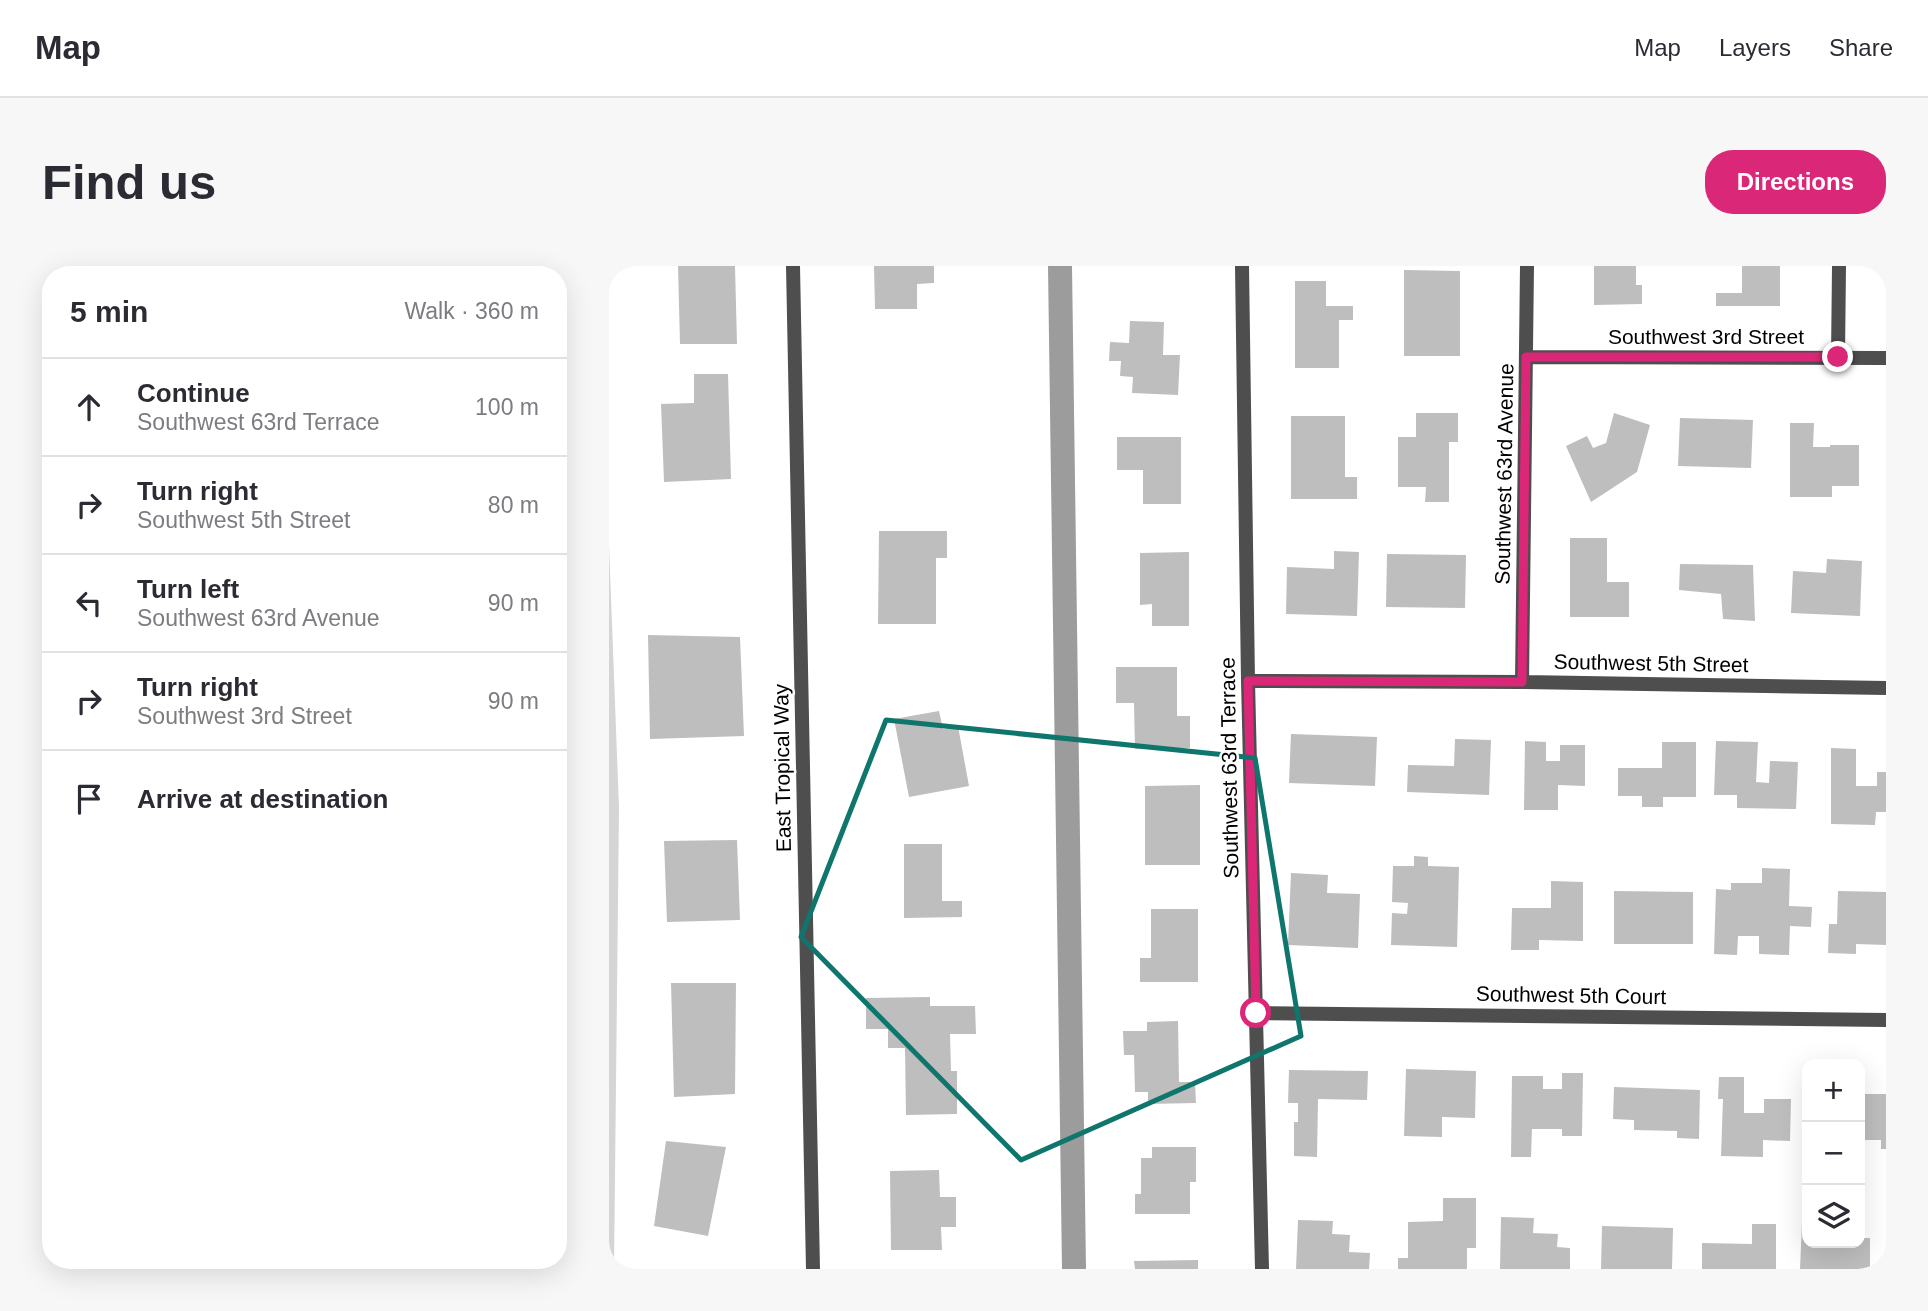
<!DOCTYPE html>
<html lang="en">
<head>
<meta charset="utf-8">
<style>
	body { margin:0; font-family:Helvetica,sans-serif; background:#f7f7f7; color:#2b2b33 }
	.controls { position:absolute; right:21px; bottom:21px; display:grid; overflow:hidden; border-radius:14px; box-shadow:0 7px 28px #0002 }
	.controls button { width:63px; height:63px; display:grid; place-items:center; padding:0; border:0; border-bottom:2px solid #e1e1e2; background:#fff; color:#2b2b33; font:35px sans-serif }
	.stop { position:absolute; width:21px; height:21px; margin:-16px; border:5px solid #db2777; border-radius:50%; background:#fff }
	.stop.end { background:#db2777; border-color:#fff; box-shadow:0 2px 7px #0008 }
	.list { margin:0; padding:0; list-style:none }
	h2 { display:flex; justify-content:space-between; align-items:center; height:91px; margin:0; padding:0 28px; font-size:30px }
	h2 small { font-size:23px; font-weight:400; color:#7c7c81 }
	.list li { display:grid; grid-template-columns:46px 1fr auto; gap:21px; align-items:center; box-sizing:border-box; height:98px; padding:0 28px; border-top:2px solid #e1e1e2 }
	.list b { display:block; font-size:26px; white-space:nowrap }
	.list p { margin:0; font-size:23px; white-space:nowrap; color:#7c7c81 }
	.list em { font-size:23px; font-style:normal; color:#7c7c81 }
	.icon { flex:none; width:38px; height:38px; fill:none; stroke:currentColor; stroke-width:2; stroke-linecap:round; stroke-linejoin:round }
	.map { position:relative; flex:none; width:1277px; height:1003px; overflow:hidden; border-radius:28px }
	header { display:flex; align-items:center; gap:42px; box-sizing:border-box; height:98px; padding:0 35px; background:#fff; border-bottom:2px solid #e1e1e2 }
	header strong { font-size:33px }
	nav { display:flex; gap:38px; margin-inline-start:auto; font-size:24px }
	.intro { display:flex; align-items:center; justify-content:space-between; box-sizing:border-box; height:168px; padding:0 42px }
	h1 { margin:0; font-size:49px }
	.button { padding:18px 32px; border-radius:28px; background:#db2777; color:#fff; font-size:24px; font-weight:700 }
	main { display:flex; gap:42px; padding:0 42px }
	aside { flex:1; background:#fff; border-radius:28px; box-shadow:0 7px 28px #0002 }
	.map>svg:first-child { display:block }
	.green { fill:#d5d5d5 }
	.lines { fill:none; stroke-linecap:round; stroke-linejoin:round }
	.canal { stroke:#9c9c9c; stroke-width:24 }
	.building { fill:#bebebe }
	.street { stroke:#4e4e4e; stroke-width:14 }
	.route { stroke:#db2777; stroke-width:9 }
	.marked { fill:none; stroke:#0f766e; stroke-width:5; stroke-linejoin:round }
	.labels { text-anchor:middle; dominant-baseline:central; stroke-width:5; stroke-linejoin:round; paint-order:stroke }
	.street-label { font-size:21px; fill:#000; stroke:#fff }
</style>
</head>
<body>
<header>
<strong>Map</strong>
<nav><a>Map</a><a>Layers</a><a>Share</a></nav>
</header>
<div class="intro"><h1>Find us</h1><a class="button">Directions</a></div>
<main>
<aside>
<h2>5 min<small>Walk · 360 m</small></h2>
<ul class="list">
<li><svg class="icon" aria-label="ahead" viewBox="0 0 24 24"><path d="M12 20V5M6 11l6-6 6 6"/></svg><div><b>Continue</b><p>Southwest 63rd Terrace</p></div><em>100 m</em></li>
<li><svg class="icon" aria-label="right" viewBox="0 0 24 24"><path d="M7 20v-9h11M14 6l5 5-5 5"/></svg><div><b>Turn right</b><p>Southwest 5th Street</p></div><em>80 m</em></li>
<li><svg class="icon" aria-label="left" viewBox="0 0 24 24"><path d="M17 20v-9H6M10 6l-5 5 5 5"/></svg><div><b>Turn left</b><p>Southwest 63rd Avenue</p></div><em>90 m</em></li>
<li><svg class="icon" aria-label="right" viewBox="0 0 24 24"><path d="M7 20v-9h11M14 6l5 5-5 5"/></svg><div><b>Turn right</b><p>Southwest 3rd Street</p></div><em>90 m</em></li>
<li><svg class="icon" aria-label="arrive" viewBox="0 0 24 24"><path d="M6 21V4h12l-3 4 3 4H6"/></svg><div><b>Arrive at destination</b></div></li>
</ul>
</aside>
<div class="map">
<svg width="1277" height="1003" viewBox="0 0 1277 1003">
	<rect width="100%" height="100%" fill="#fff"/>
	<!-- green -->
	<path class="green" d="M0,279l10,263 -5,461h-5z"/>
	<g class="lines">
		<!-- canal -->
		<path class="canal" d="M451,0l14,1003"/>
	</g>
	<!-- building -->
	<path class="building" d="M69,0h57l2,78h-57z
		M265,0h60v17l-17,1v25h-42z
		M985,0h42v19h6v19l-48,1z
		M1133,0h38v40h-64v-13h26z
		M795,4l56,1v85h-56z
		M686,15h31v25h27v14h-14v48h-44z
		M521,55l34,1 -1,33h17l-2,40 -46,-2 1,-16 -13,-1 1,-15h-12l1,-19 19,1z
		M85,108h34l3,105 -67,3 -3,-78 33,-1z
		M807,147h42v29h-9v60h-24l1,-15h-28v-50h18z
		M1005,147l36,12 -13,47 -46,30 -25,-56 21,-10 6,12 13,-5z
		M682,150h54v61h12v22h-66z
		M1071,152l73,2 -2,48 -73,-2z
		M1181,157h24l-1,24h17v-2h29v41h-27v11h-42z
		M508,171h64v67h-38v-34h-26z
		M270,265h68v27h-11v66h-58z
		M961,272h37v44h22v35h-59z
		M725,285l25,1 -2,64 -71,-2 1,-47 47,2z
		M580,286v74h-37v-22l-12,1v-52z
		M778,288l79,1 -1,53 -79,-1z
		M1218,293l35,2 -2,55 -69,-3 2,-42 33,2z
		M1071,298l73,1 2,56 -32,-2 -2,-25 -42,-4z
		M39,369l92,2 4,99 -94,3z
		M507,401h61v49h13v32l-55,1 -1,-46h-18z
		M330,445l4,18 15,-3 11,60 -60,11 -15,-78z
		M682,468l86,3 -2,49 -86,-3z
		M846,473l36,1 -2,55 -82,-3 1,-27 46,1z
		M916,475l21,1v19h14v-16h25v41l-27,-1v25h-34z
		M1107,475l42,1 -2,40 13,1 1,-22 28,1 -2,47 -59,-1v-13h-23z
		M1053,476h34v55h-33v10h-21v-11h-24v-28h44z
		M1222,482l25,1v37h21v-14h9v40h-10l-1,13 -44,-1z
		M591,519v80h-55v-79z
		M128,574l3,80 -73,2 -3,-81z
		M295,578h38v57h20v16l-58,1z
		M805,590l14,1v9l31,1 -2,80 -66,-2 1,-32 15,1 1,-11 -16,-1 1,-36h21z
		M1153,602l28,1 -1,37 23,1 -1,20 -21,-1 -1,29 -30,-1v-18h-21l-1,19 -23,-1 2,-65 15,1v-7h31z
		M682,607l37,2 -1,18 33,1 -2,54 -70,-3z
		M942,615l32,1v59l-44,-1v10h-28l1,-42h39z
		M1005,625l79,1v52h-79z
		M1229,625l48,1v53l-30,-1v10l-28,-1 1,-29h8z
		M542,643h47v73h-58v-24h11z
		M62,717h65l-1,111 -61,3z
		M321,731v9h45l1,28h-26l1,37h6v43l-51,1 -1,-67h-17v-19h-22v-31z
		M569,755l1,61h16l1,21 -48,1v-12h-13l-1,-37h-10l-1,-24h24v-9z
		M797,803l70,2 -1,47 -33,-1v20l-38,-1z
		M680,804l79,1 -1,29 -49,-1 -1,58 -23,-1v-34h4v-19h-10z
		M953,807h21l-1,63h-20v-7h-30l-1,28h-20l1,-81h31v13h19z
		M1110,811h25v36h20v-14h27l-1,42 -27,-1v17l-42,-1 2,-57h-5z
		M1005,821l86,3 -1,49 -22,-1v-7l-43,-1v-10l-21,-1z
		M1251,828h26v55h-5v-9h-21z
		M57,875l60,6 -18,89 -54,-10z
		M543,881h44v35h-6v32h-55v-20h6v-36h11z
		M330,904l1,27h16v30h-15l1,23h-51l-1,-79z
		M834,932h33v50h-9v21h-69v-11h10v-36l35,-1z
		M892,951l33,1 -1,15 25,1 -1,13 13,1v21h-70z
		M689,954l35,1 -1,13 18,1 -1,17 21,1 -1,16h-73z
		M1193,956h5v21h53v-5h10v31h-70z
		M1143,958h24v45h-74v-26l50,1z
		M993,960l71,2 -1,41h-71z
		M589,994v9h-63l-1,-8z"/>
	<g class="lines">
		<!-- street -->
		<path class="street" d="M184,0l20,1003
			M633,0l6,415 14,588
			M917,91l360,1
			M1229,91l1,-91
			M639,415l274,1 364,6
			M913,416l5,-416
			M647,747l630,7"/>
	</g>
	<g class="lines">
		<!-- route -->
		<path class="route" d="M647,747l-8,-332 274,1 4,-325h312"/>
	</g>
	<!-- marked area -->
	<path class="marked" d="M277,454l369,38 46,278 -280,124 -220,-223z"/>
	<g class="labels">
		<!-- street labels -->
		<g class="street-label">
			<text x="1097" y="70">Southwest 3rd Street</text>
			<text transform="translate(895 208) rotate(-89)">Southwest 63rd Avenue</text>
			<text transform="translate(1042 397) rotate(1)">Southwest 5th Street</text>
			<text transform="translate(173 502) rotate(-91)">East Tropical Way</text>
			<text transform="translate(620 502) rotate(-91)">Southwest 63rd Terrace</text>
			<text transform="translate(962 729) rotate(1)">Southwest 5th Court</text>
		</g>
	</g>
</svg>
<div class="controls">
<button>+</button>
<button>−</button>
<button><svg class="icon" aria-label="layers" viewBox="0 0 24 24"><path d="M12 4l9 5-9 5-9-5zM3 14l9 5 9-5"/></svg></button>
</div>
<div class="stop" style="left:647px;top:747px"></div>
<div class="stop end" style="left:1229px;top:91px"></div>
</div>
</main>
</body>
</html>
